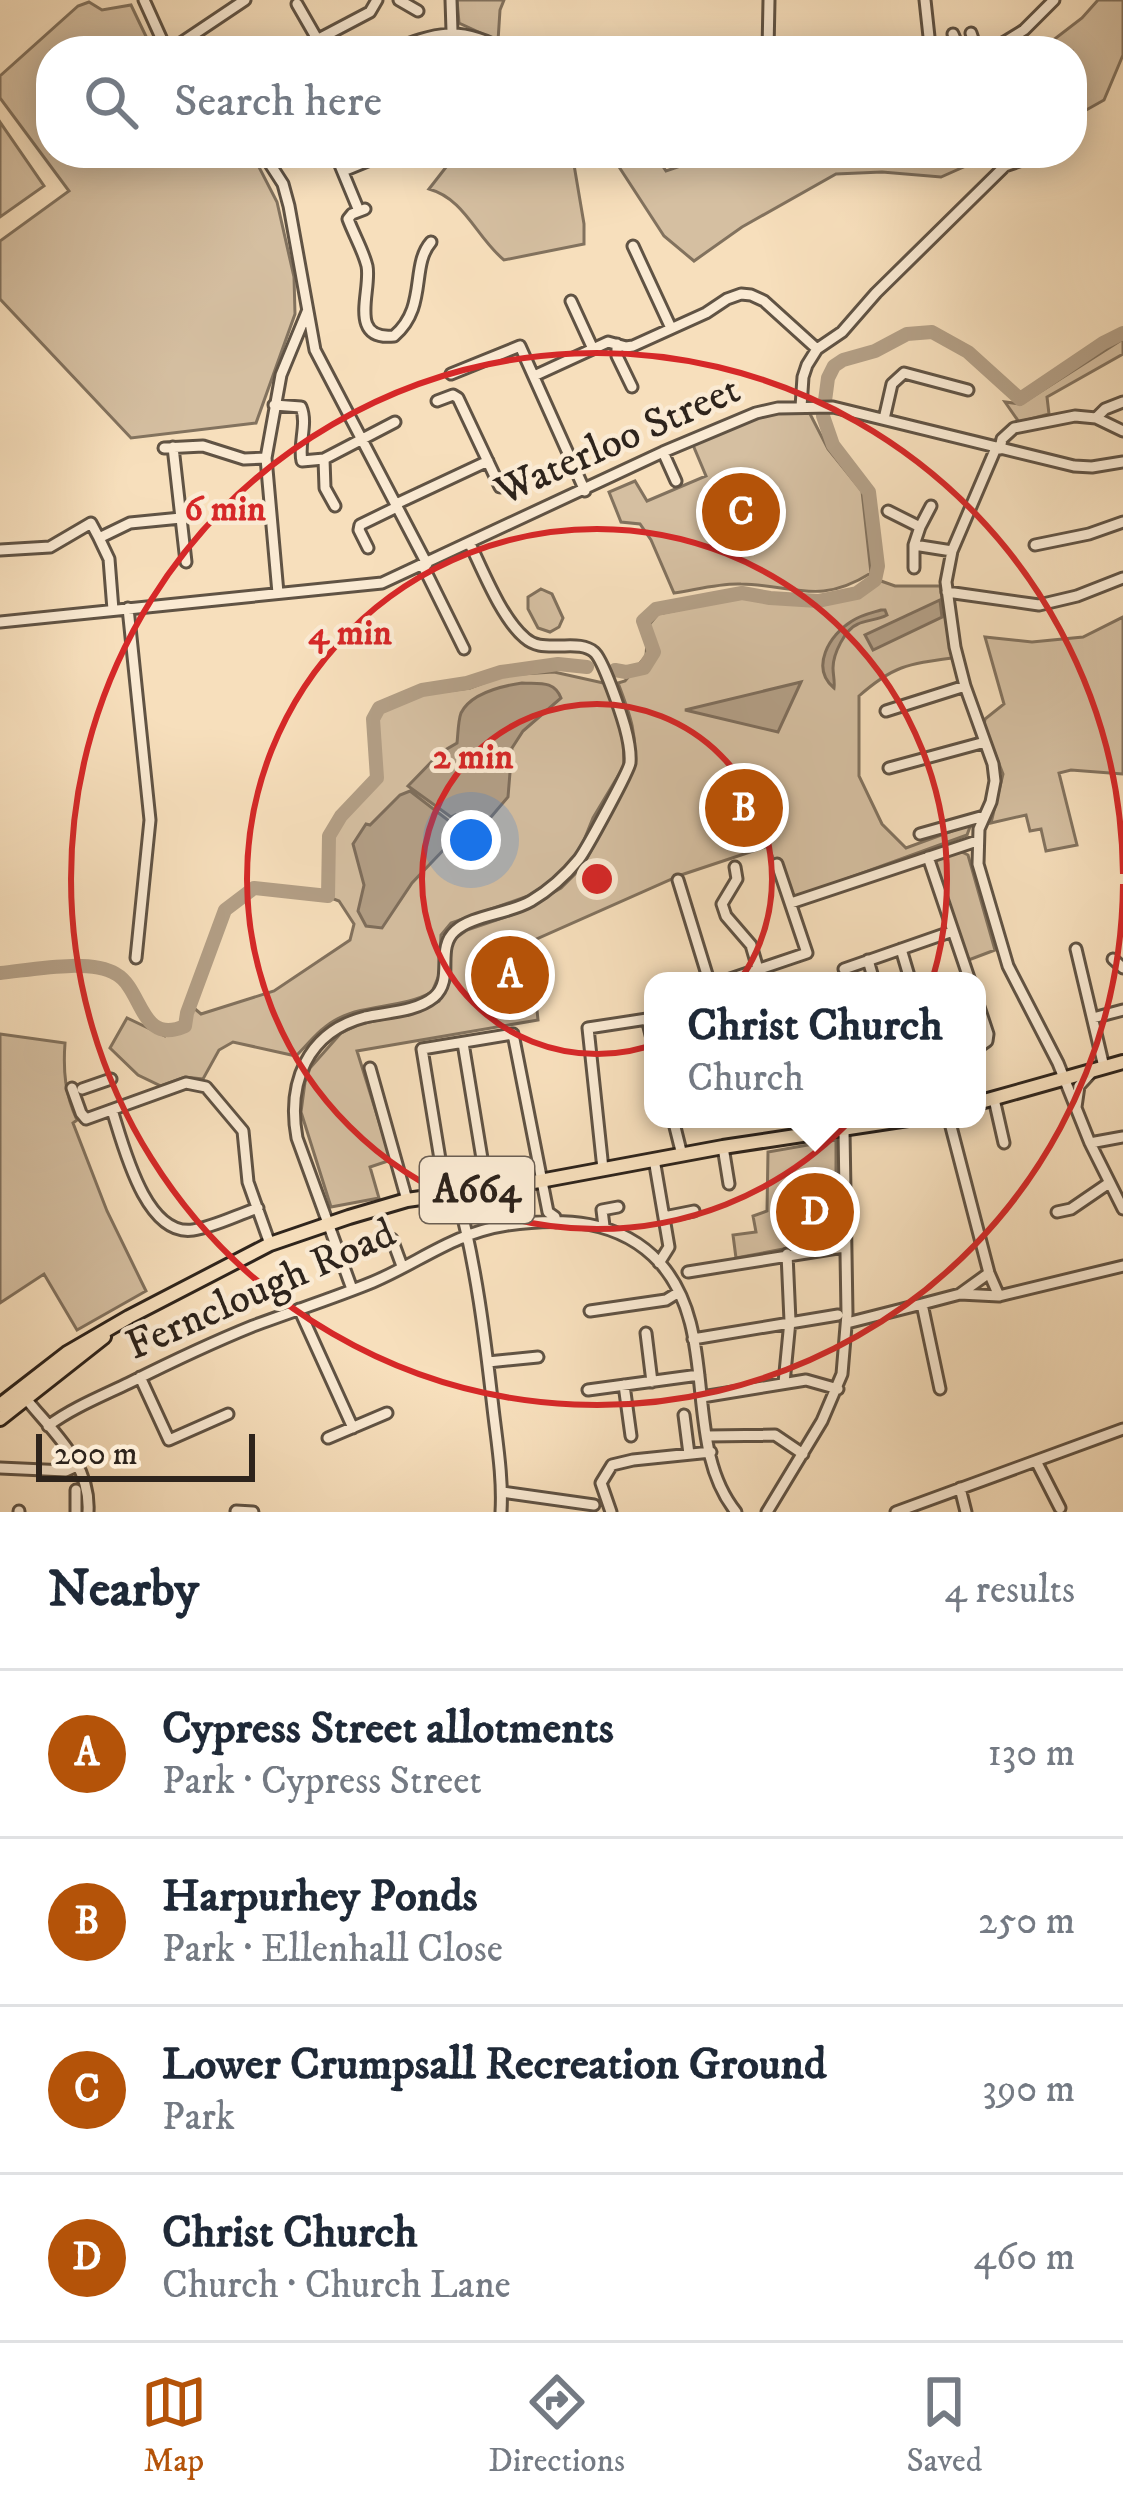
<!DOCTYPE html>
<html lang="en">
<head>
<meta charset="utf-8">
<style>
	body { margin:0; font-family:"IM FELL DW Pica",serif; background:#f6f6f7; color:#1f2937 }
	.scale { position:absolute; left:36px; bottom:30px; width:219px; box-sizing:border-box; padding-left:12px; border:6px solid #2e241c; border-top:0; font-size:33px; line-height:42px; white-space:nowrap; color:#2e241c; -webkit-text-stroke:9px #faead3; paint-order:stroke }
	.you { position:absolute; left:471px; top:840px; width:42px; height:42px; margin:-30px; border:9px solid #fff; border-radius:50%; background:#1a73e8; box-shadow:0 0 0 18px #1a73e833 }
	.badge { display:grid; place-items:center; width:78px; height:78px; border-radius:50%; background:#b45309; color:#fff; font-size:39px; font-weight:700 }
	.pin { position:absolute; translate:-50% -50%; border:6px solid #fff; box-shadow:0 3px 12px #0006 }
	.popup { position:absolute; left:644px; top:972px; width:342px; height:156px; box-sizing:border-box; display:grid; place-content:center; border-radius:24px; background:#fff; filter:drop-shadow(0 3px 9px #0005); font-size:39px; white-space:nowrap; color:#747a83 }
	.popup b { font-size:45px; color:#1f2937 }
	.popup::after { content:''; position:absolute; left:50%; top:100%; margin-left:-24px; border:24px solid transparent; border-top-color:#fff }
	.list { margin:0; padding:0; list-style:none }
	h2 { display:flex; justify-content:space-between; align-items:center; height:156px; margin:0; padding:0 48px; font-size:51px }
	h2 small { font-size:39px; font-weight:400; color:#747a83 }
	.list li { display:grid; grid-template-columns:78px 1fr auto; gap:36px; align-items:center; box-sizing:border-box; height:168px; padding:0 48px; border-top:3px solid #e0e1e3 }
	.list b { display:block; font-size:45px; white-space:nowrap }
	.list p { margin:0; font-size:39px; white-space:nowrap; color:#747a83 }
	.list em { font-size:39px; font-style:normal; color:#747a83 }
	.icon { flex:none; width:66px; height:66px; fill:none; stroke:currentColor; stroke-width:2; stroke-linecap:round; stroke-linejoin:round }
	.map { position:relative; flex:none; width:1123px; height:1512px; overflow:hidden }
	.search { position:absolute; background:#fff; box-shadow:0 6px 30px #0003; left:36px; right:36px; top:36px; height:132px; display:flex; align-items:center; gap:30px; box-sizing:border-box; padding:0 42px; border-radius:48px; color:#747a83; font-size:45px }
	.sheet { height:828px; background:#fff }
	nav { display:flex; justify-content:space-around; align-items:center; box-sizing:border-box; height:168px; border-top:3px solid #e0e1e3; background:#fff; font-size:33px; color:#747a83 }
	nav a { display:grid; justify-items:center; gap:6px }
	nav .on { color:#b45309 }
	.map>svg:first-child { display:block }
	.green { fill:#d5bfa1; stroke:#82725e; stroke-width:3 }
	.water { fill:#b39f86; stroke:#7e6e5c; stroke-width:3 }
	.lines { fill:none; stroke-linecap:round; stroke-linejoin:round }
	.river { stroke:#b39f86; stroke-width:14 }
	.minor-casing { stroke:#605344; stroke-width:15 }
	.major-casing { stroke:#2e241c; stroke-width:18 }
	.minor { stroke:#faead3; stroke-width:9 }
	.major { stroke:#f7dfbc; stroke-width:12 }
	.ring { fill:none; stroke:#d62828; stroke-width:6 }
	.labels { text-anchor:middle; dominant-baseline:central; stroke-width:9; stroke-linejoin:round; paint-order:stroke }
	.shield { fill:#faead3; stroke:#6b5f53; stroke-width:3 }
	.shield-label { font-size:39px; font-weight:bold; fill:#2e241c }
	.street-label { font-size:42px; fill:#2e241c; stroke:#faead3 }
	.centre { fill:#d62828; stroke:#faead3; stroke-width:6 }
	.ring-label { font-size:36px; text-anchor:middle; font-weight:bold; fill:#d62828; stroke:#faead3; stroke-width:9; stroke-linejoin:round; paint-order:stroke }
</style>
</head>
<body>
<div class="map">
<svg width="1123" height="1512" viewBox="0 0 1123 1512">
	<rect width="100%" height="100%" fill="#f7dfbc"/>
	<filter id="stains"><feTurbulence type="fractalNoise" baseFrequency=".00167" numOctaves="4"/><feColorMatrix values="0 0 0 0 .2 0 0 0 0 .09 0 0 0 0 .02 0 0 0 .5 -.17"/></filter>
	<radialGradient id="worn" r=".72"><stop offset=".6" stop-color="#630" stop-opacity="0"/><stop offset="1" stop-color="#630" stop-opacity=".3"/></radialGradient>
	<!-- green -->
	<path class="green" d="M457,0h47l-4,10 -2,31 -39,-18z
		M1098,0h25v55l-19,45 -32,18v-67h-33l43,-33z
		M89,2l13,8 29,-5 22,46h-102v102h195l13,14 18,35 17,75 1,37 -39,109 -125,15 -131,-139v-58l69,-50 -69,-93v-22l78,-70z
		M0,122l44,64 -44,31z
		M457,153h115l12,71v20l-80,16c-28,-23 -39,-61 -75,-71z
		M610,153h44l12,18 12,-4 19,-14h298l-54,24 -59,-5 -46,2 -94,53 -48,34 -30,-25z
		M1123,339v15l-76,43 2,17 -30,8 -14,-20 16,2z
		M808,410l20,39 34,42 9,82c-53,33 -76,12 -130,11 -22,-1 -46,6 -67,9l-23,-53 -11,-16 -19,-2 -12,-30 26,-11 12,20 59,-25 -13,-31 66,-30z
		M881,581l14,5h45l12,72c-45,6 -59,8 -93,38v80l23,48 24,24 65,-24 -4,11 -176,64 -23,-53 -87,29 -151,67 8,78 -181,31 34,109 -21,7 9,31 -48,9 -30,-95 4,-30 5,-14 31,-35 19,-9 57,-12 22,-11 12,-22 -1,-37 17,-12 53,-18 41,-24 22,-22 50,-98c6,-31 -4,-56 -15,-85l7,-2 21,-25 2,-30 10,-12 83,-17 78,8 40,-8z
		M541,589l11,5 11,24 -4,9 -9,5 -12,-4 -10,-19v-12z
		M1123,617v157l-52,-4 -12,3 18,72 -31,6 -5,-22 -11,2 -4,-16 -35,8 12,-49 -19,-49 1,-6 19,-15 -19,-67 47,5 51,-5z
		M554,672l54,12 15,51 1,31 -31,52 -15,37 -18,19 -29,21 -80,28 -10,12 -2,40 -7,17c-29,16 -64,12 -93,26 -17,8 -30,25 -43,38l-63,-14 -14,8 -16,29 -18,-2 -24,9 -23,-11 -28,-27 17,-30 38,18 24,-20 5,-8 7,6 73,-23 76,-51 4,-16 -15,-23 -8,-3 1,-61 11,-18 36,-39 -2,-58 6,-12 41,-16 46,-6 34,-13z
		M962,852l6,3 27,95 -29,11 -31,-98 1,-5z
		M0,1034l65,9c-2,28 0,51 12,77l-4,3 34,88 39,80 -69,39 -33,-56 -44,29z
		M836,1140v99l-100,19 -3,-23 23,-3 -3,-16 14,-5 1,-59z"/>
	<!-- water -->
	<path class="water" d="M940,600l2,17 -69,33 -8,-15z
		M881,610h4l2,5c-9,5 -21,5 -29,9 -13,5 -25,30 -25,44 0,7 2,13 1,20 -24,-20 -5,-53 18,-67 9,-6 19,-8 29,-11z
		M801,682l-23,50 -93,-22z
		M522,683c17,1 32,-3 39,15l-38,33 -11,17 -4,49 -17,20 -28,12 -8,-14 -4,2 -43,-31 32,-33 17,-10c1,-8 1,-22 4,-30 10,-20 41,-27 61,-30z
		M410,791l43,33 4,8 -4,8 -41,43 -30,45 -16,-2 -8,-15 6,-26 -11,-41 13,-20 4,1 30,-30z"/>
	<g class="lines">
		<!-- river -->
		<path class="river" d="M615,670l11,2 18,-4 10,-16 -11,-31 13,-12 86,-16 28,5 48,3 39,-8 18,-13 3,-14 -9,-74 -36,-47 -10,-29 5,-38 6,-12 9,-6 32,-9 32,-17 25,-2 36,20 52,47 83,-56 20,-10
			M0,973c31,-3 89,-15 116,1 27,15 24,72 69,52l2,-13 38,-103 29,-22 74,8 1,-60 12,-20 36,-38 -4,-59 6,-11 43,-18 45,-7 34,-11 57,-8 29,3"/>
		<!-- minor casing -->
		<g class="minor-casing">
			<path id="minor" d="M144,0l23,51
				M399,0l19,11
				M451,0l1,31
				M925,0l5,46
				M297,4l27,47
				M971,33l3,9 9,9
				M953,34l7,17
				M169,51l76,-51
				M296,51l74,-39 7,-12
				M389,51c47,-18 70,-27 117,0
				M768,51l1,-51
				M990,51l34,-21 30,-30
				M263,153l20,31 6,22 26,144 112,214
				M335,153l24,58
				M343,171l44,-18
				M365,209l-13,5 -4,5c6,16 15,31 19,47 5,24 -20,75 27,70 34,-29 16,-70 37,-94
				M633,246l38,82
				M571,301l22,48
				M617,344v12l15,31
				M451,374l69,-28 65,145
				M534,376l74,-34 18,5 7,-1 73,-33 21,-14 14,-5 10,1 13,6 53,48
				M437,401l16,-6 5,3 42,89
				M274,405l27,2c7,17 -3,37 1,54l22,-2 71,-37
				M801,407l2,-30 4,-12 10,-16 25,-17 34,-39 129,-127 23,-8
				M1096,418l9,-9 18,-7
				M884,419l8,-35 12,-11 64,17
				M164,448l39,-2 41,13 22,-1
				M996,448l-44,103 -6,31 9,65 10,39 28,78 2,17 -4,21 -12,27 -1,35 30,102 50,97 32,80 33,66
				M1000,449l2,-10 12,-11 61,-12 21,2 27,13
				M663,452l13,29
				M324,459l1,29 10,18
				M396,504l92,-43
				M888,511l32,16 -6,18 38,6
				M181,518l5,44
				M920,527l11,-21
				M1035,545l54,-11 34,-12
				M368,548l-9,-18 1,-5 37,-18
				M0,550l50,-3 41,-24 8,15
				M423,566l41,83
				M914,568v-23
				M947,592l92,13 38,-9 46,-18
				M278,593l-12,-135 15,-83 26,-63
				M128,608l22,212 -14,138
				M113,610l-4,-51 -10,-21 31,-15 51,-5 -8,-71
				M0,622l382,-39 281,-131 93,-39 22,-5 55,-1 241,59 18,1 31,-5
				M886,711l79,-25
				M889,768l96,-26
				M920,834l64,-18
				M928,857l42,124
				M735,867l2,12 -15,25 4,12 25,29 7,24
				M678,880l31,101
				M791,903l186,-62
				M901,949l8,27
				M1076,949l28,118
				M1113,959l10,9
				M868,960l6,21
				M844,969l109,-38
				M724,981l83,-28 -30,-89
				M977,1001l11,33 -1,7 -10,7
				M1093,1018l30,-8
				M463,1043l24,146
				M370,1068l37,132
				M72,1088l9,25 5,6 100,-36 20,4 37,44 5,51 22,62
				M82,1089l29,-10
				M994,1099l10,44
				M1076,1107l3,-21 11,-12
				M112,1110c11,34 33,127 81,120 21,-3 44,-15 65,-22
				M673,1119l9,36
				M949,1119l40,154 10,23
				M1090,1143l33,-6
				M723,1147l6,37
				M654,1159l15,88 -10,16
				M603,1169l-15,-141 59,-9 6,24
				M457,1194c19,70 28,143 36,214 4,35 10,69 8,104
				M446,1196l-24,-147 91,-15 35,178 7,5 1,5
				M1057,1212l14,-3 38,-26
				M664,1217l30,-6
				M604,1226l-2,-16 16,-3
				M374,1246l18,-7 10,27
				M688,1272l156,-25
				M352,1289l-55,-151c-10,-55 10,-106 68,-121 22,-5 51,-5 69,-20 21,-18 1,-48 21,-66 17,-16 54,-17 76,-30 17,-10 35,-26 48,-42 7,-9 50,-88 51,-96 1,-12 -2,-25 -5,-36 -4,-14 -22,-68 -31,-75 -9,-8 -24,-6 -35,-6 -13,0 -24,1 -34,-8 -23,-19 -42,-67 -55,-94
				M960,1294l39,2 124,-30
				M299,1309l54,119
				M590,1311l76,-11 13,-8
				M847,1323l75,-19
				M646,1333l6,49
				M693,1339l145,-24
				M488,1362l50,-5
				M140,1377l29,63 59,-26
				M784,1383l6,-62 -3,-67
				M624,1385l7,51
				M940,1389l-18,-85 38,-10 29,-21
				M588,1390l111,-15
				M23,1395c28,36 68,67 65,117
				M702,1397l104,-17 32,9
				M684,1415l5,39
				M48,1426c24,-18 54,-30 81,-43 40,-20 82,-40 124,-57 40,-15 81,-28 120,-44 47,-20 81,-49 134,-57 55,-8 113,-6 153,38 61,68 21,181 76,249
				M708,1436l67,-1 28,19
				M328,1438l59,-25
				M1036,1461l24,47
				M0,1468l66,3 13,-6
				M960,1488l6,24
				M76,1490v22
				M502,1492l92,13
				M236,1511l17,1
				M19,1512v-1
				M611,1512l-10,-29 11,-18 21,-5 78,-8
				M767,1512l55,-91 20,-47 5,-60 -3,-183
				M896,1512l227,-83"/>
		</g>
		<!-- major casing -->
		<g class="major-casing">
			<path id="major" d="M977,1103l146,-41
				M0,1405l67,-52 62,-36 141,-73 79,-27 58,-17 133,-19 183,-34 185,-28
				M0,1419l104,-82"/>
		</g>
		<!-- minor -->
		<use href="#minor" class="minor"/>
		<!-- major -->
		<use href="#major" class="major"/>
	</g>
	<!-- distance rings -->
	<g class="ring">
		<circle cx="597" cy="879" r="175"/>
		<circle cx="597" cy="879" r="350"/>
		<path d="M1123 884A526 526 0 1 1 1123 874"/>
	</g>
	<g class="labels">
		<!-- shield labels -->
		<rect class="shield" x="420" y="1157" width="114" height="66" rx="9"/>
		<g class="shield-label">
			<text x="477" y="1190">A664</text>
		</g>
		<!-- street labels -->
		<g class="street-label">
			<text transform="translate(618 441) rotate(-24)">Waterloo Street</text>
			<text transform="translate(261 1290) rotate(-24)">Fernclough Road</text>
		</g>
	</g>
	<circle cx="597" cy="879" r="18" class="centre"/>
	<g class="ring-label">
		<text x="225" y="520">6 min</text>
		<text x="350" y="644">4 min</text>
		<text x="473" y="768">2 min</text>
	</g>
	<rect width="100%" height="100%" filter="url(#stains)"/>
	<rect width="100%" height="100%" fill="url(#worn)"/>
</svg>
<div class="scale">200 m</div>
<div class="you"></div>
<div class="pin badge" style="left:510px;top:975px">A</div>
<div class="pin badge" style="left:744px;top:808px">B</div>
<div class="pin badge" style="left:741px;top:512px">C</div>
<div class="pin badge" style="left:815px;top:1212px">D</div>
<div class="popup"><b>Christ Church</b>Church</div>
<div class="search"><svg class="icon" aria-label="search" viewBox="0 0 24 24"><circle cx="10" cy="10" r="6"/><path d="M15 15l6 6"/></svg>Search here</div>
</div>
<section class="sheet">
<h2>Nearby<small>4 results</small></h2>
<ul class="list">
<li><span class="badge">A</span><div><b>Cypress Street allotments</b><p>Park · Cypress Street</p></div><em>130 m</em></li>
<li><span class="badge">B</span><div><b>Harpurhey Ponds</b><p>Park · Ellenhall Close</p></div><em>250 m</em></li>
<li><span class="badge">C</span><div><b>Lower Crumpsall Recreation Ground</b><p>Park</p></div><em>390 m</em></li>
<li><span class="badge">D</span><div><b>Christ Church</b><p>Church · Church Lane</p></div><em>460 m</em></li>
</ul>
</section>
<nav>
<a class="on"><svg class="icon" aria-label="map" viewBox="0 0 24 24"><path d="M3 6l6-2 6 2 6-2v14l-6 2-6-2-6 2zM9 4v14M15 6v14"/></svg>Map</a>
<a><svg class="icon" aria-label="directions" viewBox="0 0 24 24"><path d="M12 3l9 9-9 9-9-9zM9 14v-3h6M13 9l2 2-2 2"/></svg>Directions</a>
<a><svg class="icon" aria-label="saved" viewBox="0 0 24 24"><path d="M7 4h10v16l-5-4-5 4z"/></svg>Saved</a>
</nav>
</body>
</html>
